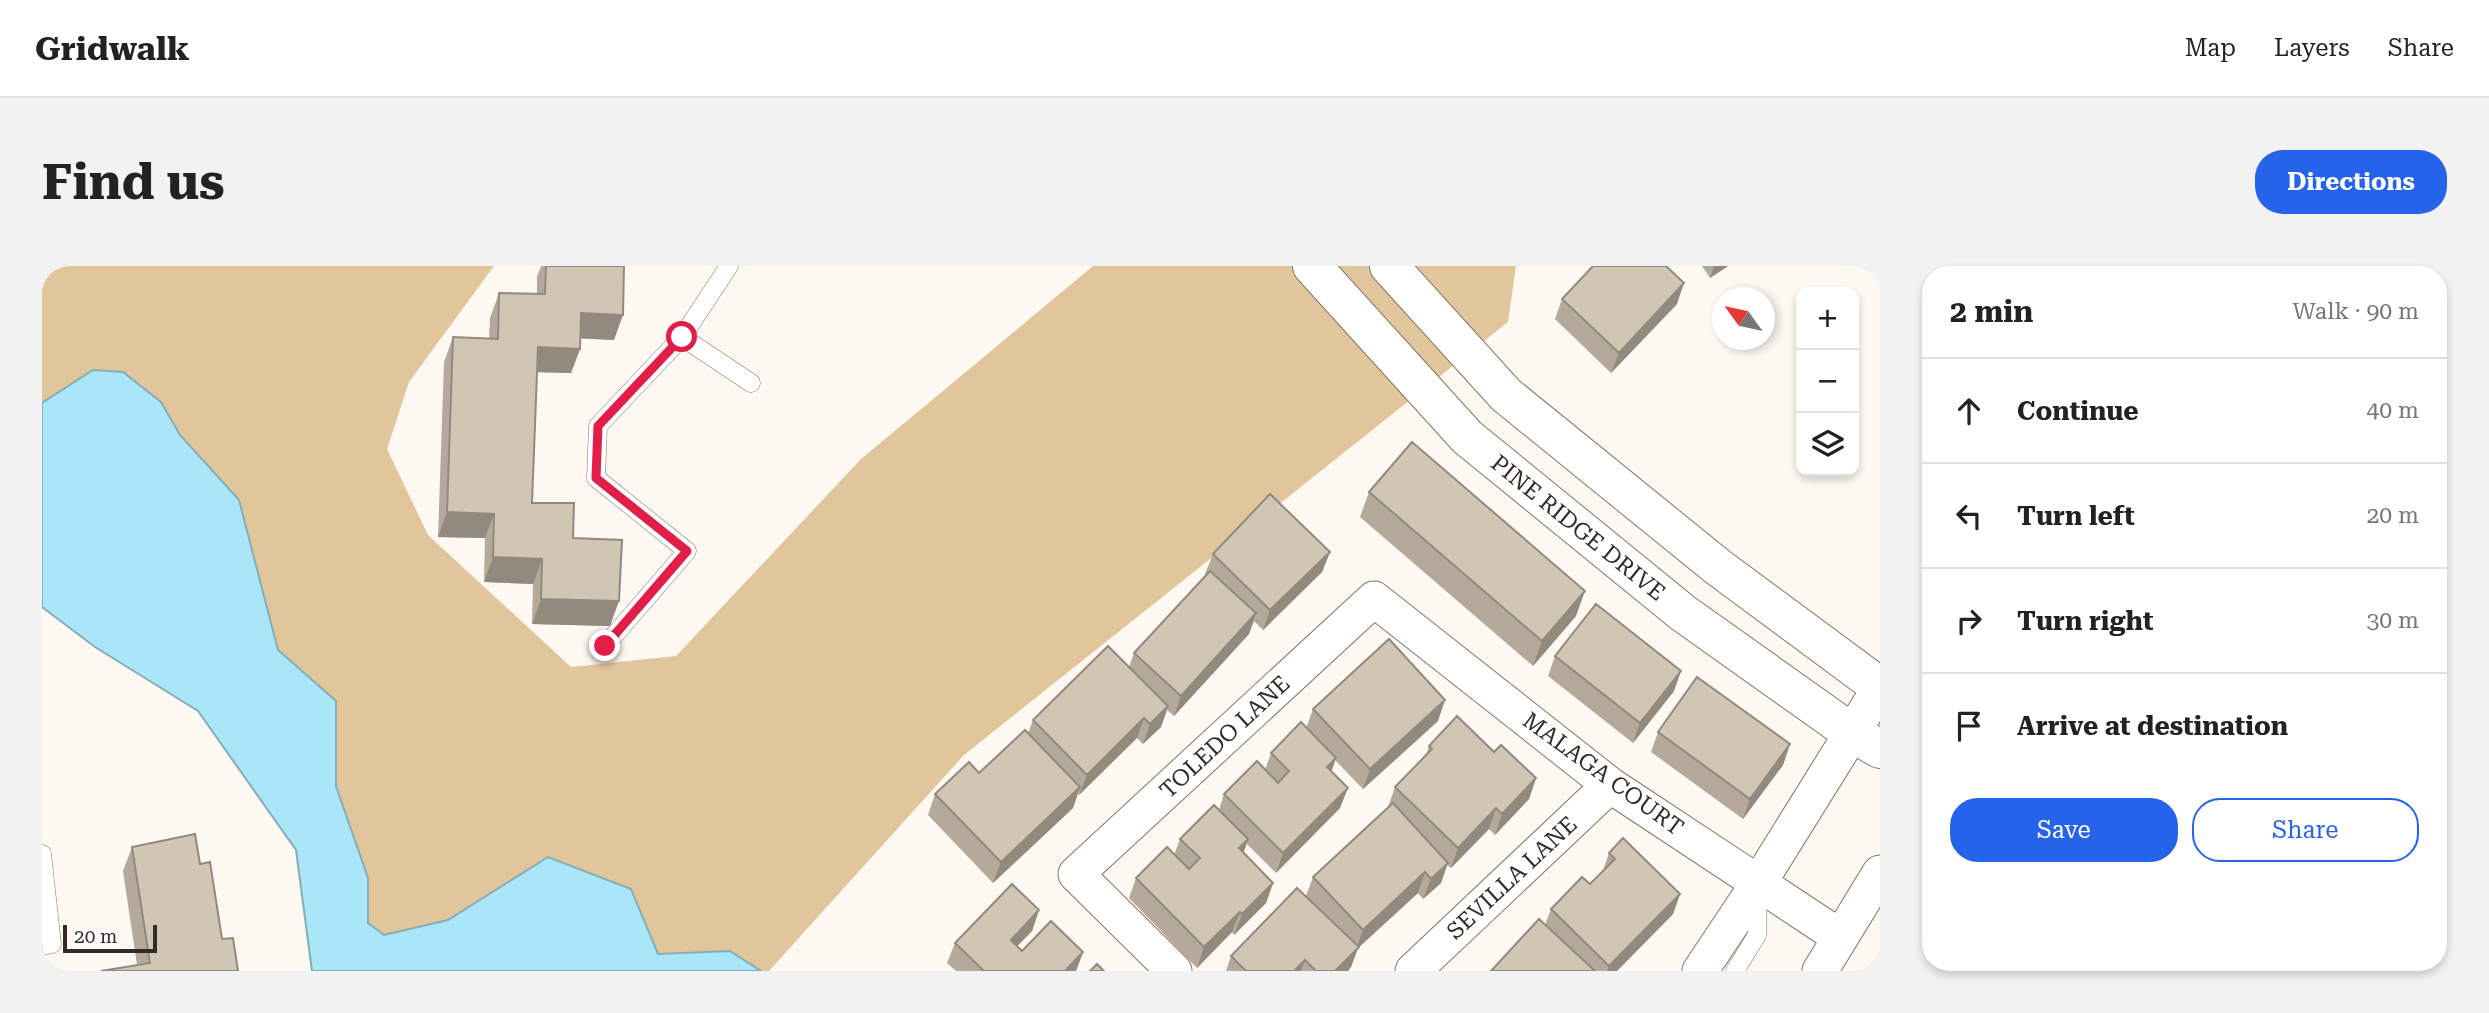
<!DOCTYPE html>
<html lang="en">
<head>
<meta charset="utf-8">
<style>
	body { margin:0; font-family:"Roboto Serif",serif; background:#f2f2f2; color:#222 }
	.controls { position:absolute; right:21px; top:21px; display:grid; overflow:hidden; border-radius:14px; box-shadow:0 4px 10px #0003 }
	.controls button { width:63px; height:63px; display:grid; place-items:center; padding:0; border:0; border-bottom:2px solid #e0e0e0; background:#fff; color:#222; font:35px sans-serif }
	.compass { position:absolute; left:1670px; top:21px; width:63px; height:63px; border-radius:50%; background:#fff; box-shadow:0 4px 10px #0003; rotate:303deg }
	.scale { position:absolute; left:21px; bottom:18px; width:94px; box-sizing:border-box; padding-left:7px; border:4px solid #312c26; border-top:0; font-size:19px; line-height:24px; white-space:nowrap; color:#312c26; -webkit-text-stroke:5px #fff; paint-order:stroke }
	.stop { position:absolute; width:21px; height:21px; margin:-16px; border:5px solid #e11d48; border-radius:50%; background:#fff }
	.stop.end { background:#e11d48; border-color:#fff; box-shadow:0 2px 7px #0008 }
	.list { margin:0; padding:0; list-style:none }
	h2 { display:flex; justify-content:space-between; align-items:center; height:91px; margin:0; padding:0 28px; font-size:30px }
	h2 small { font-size:23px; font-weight:400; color:#767676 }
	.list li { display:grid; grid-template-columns:46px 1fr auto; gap:21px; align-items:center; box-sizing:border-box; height:105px; padding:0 28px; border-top:2px solid #e0e0e0 }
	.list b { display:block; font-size:26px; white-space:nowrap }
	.list em { font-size:23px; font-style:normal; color:#767676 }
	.actions { display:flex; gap:14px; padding:21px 28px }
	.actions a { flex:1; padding:16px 0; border:2px solid #2563eb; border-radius:28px; text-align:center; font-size:24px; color:#2563eb }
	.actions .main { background:#2563eb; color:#fff }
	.icon { flex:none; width:38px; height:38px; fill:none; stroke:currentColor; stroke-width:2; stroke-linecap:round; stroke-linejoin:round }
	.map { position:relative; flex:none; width:1838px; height:705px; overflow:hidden; border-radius:28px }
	header { display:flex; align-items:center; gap:42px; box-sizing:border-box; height:98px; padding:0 35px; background:#fff; border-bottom:2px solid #e0e0e0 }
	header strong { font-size:33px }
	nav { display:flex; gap:38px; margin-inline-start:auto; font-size:24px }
	.intro { display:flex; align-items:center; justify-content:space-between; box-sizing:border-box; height:168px; padding:0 42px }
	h1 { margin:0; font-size:49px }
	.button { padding:18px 32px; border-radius:28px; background:#2563eb; color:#fff; font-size:24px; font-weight:700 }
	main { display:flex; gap:42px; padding:0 42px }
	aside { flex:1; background:#fff; border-radius:28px; box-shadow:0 4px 10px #0003 }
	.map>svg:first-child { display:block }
	.green { fill:#e1c59b }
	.water { fill:#a9e6f7; stroke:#85aeb8; stroke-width:2 }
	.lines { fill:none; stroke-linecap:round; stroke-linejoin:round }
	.service-casing { stroke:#827767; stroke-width:19 }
	.minor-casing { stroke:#827767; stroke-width:37 }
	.tertiary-casing { stroke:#827767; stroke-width:40 }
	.service { stroke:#fff; stroke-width:18 }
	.minor { stroke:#fff; stroke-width:35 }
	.tertiary { stroke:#fff; stroke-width:38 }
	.wall { fill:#b4a99b }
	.shaded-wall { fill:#928a7e }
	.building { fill:#d1c5b4; stroke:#928a7e; stroke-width:2 }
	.route { stroke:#e11d48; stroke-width:9 }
	.labels { text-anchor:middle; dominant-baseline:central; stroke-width:5; stroke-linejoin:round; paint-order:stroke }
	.street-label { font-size:23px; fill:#312c26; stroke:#fff }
</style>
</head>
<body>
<header>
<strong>Gridwalk</strong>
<nav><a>Map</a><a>Layers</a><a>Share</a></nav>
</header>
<div class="intro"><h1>Find us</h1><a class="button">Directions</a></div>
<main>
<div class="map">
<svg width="1838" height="705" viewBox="0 0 1838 705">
	<rect width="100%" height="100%" fill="#fdf8f1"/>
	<!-- green -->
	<path class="green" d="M0,0h452l-85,116 -22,67 41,86 143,132 105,-11 185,-197 232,-193h423l-8,56 -544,433 -195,216h-8l-31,-20 -72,4 -27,-66 -82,-32 -101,63 -64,15 -16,-12v-45l-32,-92v-85l-58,-51 -39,-150 -59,-65 -19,-33 -119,1z"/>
	<!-- water -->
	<path class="water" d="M51,104l30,2 38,30 19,33 59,65 39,150 58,51v85l32,92v45l16,12 64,-15 100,-63 83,32 27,65 72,-3 31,20h-449l-16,-121 -98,-139 -103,-64 -53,-40v-204z"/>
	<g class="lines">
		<!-- service casing -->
		<g class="service-casing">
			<path id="service" d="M687,0l-47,71 69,46
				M563,380l82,-95 -91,-73 2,-52 84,-89
				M0,588l10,90 -10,2
				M1693,705l22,-36 1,-42"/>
		</g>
		<!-- minor casing -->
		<g class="minor-casing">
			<path id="minor" d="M1132,705l-98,-97 298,-275 236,186 230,152
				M1371,705l197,-186
				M1658,705l58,-87 122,-196
				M1778,705l60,-98"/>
		</g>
		<!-- tertiary casing -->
		<g class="tertiary-casing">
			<path id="tertiary" d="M1270,0l155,171 216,176 169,120 28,16
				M1347,0l117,129 212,172 162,120"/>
		</g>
		<!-- service -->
		<use href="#service" class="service"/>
		<!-- minor -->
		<use href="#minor" class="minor"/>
		<!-- tertiary -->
		<use href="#tertiary" class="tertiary"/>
	</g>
	<!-- wall -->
	<path class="wall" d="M499,0h83l-10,74 -34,-2v11l-9,24 -34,-1 -5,131 41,35 37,88 -78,-2 1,-40 -49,-2 1,-44 -47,-1 6,-175 9,-25 36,1 1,-20 9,-25 38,1v-17z
		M1660,0h26l-18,12z
		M1520,33l115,5 -66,69 -56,-54z
		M1327,226l207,124 -43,50 -173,-149z
		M1288,286l-8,20 -59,58 -9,-9 -5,13 -75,82 -7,-6 -6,17 -18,17 -6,-6 -58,57 -1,-2 -5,15 -80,75 -65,-68 7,-21 44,-21 49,-40 5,-13 96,-53 5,-14 72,-78 -1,-1 8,-20z
		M1513,390l119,35 -41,52 -85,-67z
		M1271,443l125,12 -75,68 -28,-29 -4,11 9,37 -64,65 -29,-29 -4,9 30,30 -7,20 -32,32 -2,-3 -35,36 -68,-70 7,-20 38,-23 6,-16 39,-29 5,-16 41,-24 6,-17 35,-25z
		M1616,466l132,12 -7,21 -40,54 -92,-67z
		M1387,480l65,6 42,26 -7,21 -34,36 -6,-6 -38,39 -4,-3 -6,18 -18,16 -5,-6 -60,55 -7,19 -3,4h-122l5,-15 75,-60 7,-19 75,-70 7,-20 31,-32z
		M90,581l68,17 22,75 16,32 -101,-6 -14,-94z
		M1567,587l71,41 -7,20 -56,57h-126l54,-46 6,-16 39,-25 12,-11z
		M997,644l-7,21 -15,15 5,5 61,1 -7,19h-120l-9,-8 8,-20z"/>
	<!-- shaded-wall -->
	<path class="shaded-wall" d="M1672,0h14l-18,12z
		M1642,17l-7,21 -66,69 8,-20z
		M539,47l42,2 -9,25 -42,-2z
		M496,81l42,2 -9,24 -42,-1z
		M405,246l47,2 -9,24 -47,-1z
		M1288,286l-8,20 -59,58 7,-20z
		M451,291l49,2 -9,25 -49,-2z
		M1543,325l-9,25 -43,50 9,-25z
		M499,333l78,2 -9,25 -78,-2z
		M1214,347l-7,21 -75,82 7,-20z
		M1639,405l-7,20 -41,52 7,-20z
		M1403,434l-7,21 -75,68 7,-20z
		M1126,440l-7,21 -18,17 7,-20z
		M1102,452l-7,20 -58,57 8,-20z
		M1748,478l-7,21 -40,54 7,-20z
		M1294,492l-7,21 -2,-12z
		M1494,512l-7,21 -34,36 7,-21z
		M1038,521l-7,21 -80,75 8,-21z
		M1306,522l-8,20 -64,65 7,-20z
		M1454,542l-7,21 -38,39 7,-20z
		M1206,573l-7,21 -2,-12z
		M1406,597l-7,20 -18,16 8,-20z
		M1383,606l-7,21 -60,55 -7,19 -3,4h-13l21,-22 7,-19z
		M1231,617l-7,20 -32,32 8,-21z
		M1638,628l-7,20 -56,57h-10l2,-5z
		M997,644l-7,21 -28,29 7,-20z
		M1198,646l-8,20 -35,36 7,-21z
		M1041,686l-7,19h-11z
		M1263,694l-4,11h-6z"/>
	<!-- building -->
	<path class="building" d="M504,0h78l-1,49 -42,-2 -1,36 -42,-2 -6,156h42l-1,35 49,2 -3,61 -78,-2 1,-40 -49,-2 1,-43 -47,-2 6,-175 45,2 1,-46 46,1z
		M1551,0h73l18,17 -65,70 -57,-54z
		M1370,176l173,149 -43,50 -173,-149z
		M1228,228l60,58 -60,58 -57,-56z
		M1168,305l46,42 -75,83 -47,-43z
		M1554,338l85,67 -41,52 -85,-67z
		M1347,373l56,61 -75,69 -57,-60z
		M1066,380l60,60 -18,18 -6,-6 -57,57 -54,-55z
		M1655,411l93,67 -40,55 -92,-67z
		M1415,450l37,36 7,-7 35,33 -34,36 -6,-6 -38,40 -63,-61 37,-38 -3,-3z
		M1259,456l35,36 -9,9 21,21 -65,65 -59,-59 33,-33 21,22 11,-12 -18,-18z
		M983,464l55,57 -79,75 -66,-68 34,-32 10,11z
		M1351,537l55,60 -17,16 -6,-7 -62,58 -50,-53z
		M1172,539l34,34 -9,9 34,35 -31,31 -2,-2 -36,35 -68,-69 31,-31 22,22 11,-11 -20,-19z
		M153,568l5,30 10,-2 12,77 11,-1 5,33h-137l49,-8 -18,-116z
		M1581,572l57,56 -71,72 -58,-57 31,-32 8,7 25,-25 -6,-6z
		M970,618l27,26 -28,30 11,11 29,-30 32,31 -18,19h-81l-29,-28z
		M1255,622l62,59 -24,24h-19l-11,-11 -10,10 1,1h-50l-15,-15z
		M1497,653l56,52h-104z
		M1055,698l7,7h-14z"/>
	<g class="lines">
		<!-- route -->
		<path class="route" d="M563,380l82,-95 -91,-73 2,-52 84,-89"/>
	</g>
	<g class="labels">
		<!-- street labels -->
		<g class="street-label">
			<text transform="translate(1536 262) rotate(39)">PINE RIDGE DRIVE</text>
			<text transform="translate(1183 471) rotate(-43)">TOLEDO LANE</text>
			<text transform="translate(1561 508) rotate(36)">MALAGA COURT</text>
			<text transform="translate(1470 612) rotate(-43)">SEVILLA LANE</text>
		</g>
	</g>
</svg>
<div class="controls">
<button>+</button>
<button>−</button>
<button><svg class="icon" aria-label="layers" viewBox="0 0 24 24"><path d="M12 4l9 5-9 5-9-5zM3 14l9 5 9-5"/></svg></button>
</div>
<svg class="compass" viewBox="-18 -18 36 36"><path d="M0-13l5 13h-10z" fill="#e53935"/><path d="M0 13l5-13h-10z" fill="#767676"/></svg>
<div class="scale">20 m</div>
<div class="stop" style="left:640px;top:71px"></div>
<div class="stop end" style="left:563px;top:380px"></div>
</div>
<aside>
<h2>2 min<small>Walk · 90 m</small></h2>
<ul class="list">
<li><svg class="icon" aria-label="ahead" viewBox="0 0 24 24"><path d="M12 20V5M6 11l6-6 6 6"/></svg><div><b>Continue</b></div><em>40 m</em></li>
<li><svg class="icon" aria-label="left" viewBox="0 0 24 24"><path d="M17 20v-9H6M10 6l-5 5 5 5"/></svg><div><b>Turn left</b></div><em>20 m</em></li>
<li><svg class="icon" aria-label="right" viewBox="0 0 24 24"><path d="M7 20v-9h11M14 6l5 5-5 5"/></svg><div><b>Turn right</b></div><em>30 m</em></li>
<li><svg class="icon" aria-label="arrive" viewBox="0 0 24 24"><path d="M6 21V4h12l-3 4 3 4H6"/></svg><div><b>Arrive at destination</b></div></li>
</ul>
<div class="actions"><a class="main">Save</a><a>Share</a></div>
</aside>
</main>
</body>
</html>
